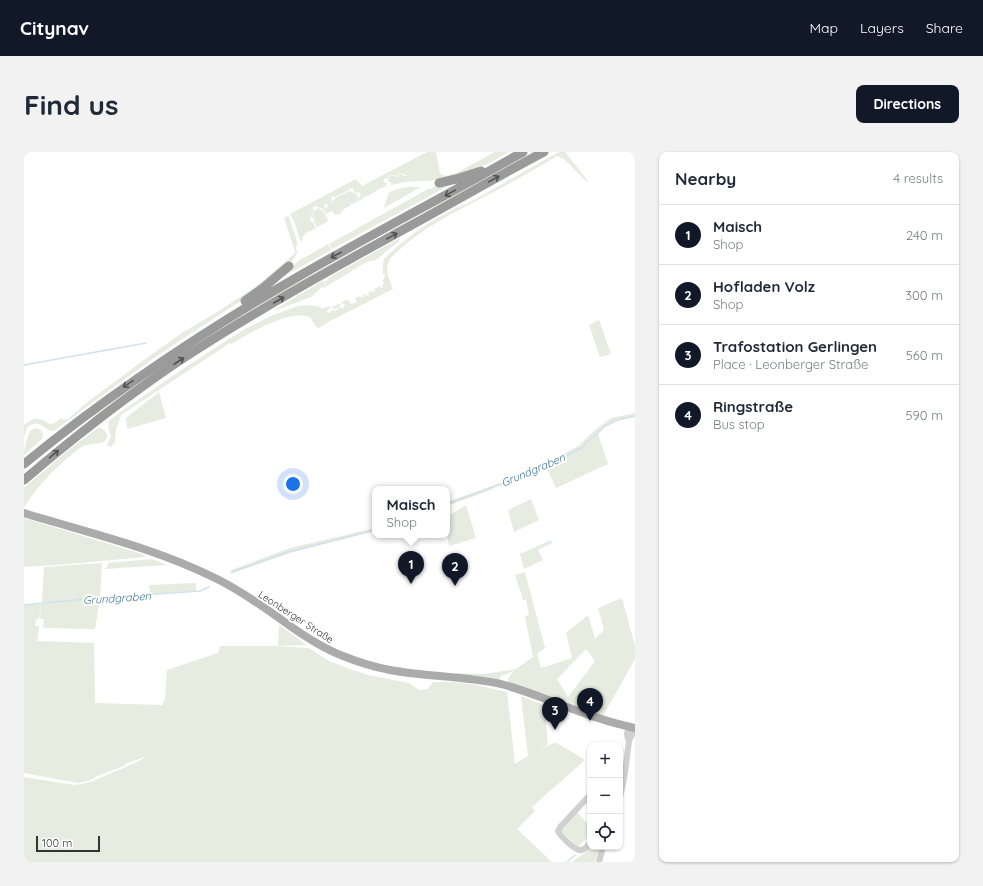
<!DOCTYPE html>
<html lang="en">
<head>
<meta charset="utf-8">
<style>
	body { margin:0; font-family:Quicksand,sans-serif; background:#f2f2f3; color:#1f2937 }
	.controls { position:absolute; right:12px; bottom:12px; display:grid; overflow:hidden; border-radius:8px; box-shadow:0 1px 3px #0004 }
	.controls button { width:36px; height:36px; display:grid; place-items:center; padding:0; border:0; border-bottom:1px solid #e0e1e3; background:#fff; color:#1f2937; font:20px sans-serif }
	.scale { position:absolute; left:12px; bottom:10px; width:64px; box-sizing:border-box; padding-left:4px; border:2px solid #333; border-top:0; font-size:11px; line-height:14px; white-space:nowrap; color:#333; -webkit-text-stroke:3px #fff; paint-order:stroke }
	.you { position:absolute; left:269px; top:332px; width:14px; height:14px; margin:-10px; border:3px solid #fff; border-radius:50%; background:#1a73e8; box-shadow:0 0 0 6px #1a73e833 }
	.badge { display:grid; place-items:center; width:26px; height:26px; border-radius:50%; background:#111827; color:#fff; font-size:13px; font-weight:700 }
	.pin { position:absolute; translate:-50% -33px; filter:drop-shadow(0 1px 2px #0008) }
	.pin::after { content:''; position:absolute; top:21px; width:14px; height:12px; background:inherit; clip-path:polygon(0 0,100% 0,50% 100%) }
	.popup { position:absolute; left:348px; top:334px; width:78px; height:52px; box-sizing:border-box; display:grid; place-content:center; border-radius:8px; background:#fff; filter:drop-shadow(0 1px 3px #0005); font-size:13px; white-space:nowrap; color:#747a83 }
	.popup b { font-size:15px; color:#1f2937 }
	.popup::after { content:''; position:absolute; left:50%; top:100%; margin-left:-8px; border:8px solid transparent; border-top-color:#fff }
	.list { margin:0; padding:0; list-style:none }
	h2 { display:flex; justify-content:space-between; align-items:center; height:52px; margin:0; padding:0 16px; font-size:17px }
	h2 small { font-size:13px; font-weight:400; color:#747a83 }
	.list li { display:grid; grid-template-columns:26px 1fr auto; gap:12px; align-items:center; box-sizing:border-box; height:60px; padding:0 16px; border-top:1px solid #e0e1e3 }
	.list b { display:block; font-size:15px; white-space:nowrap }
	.list p { margin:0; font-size:13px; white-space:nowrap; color:#747a83 }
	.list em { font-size:13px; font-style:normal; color:#747a83 }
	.icon { flex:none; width:22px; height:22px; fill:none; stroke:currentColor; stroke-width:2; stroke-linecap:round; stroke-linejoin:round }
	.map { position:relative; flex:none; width:611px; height:710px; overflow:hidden; border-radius:8px }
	header { display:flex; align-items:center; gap:24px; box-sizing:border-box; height:56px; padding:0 20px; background:#111827; color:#fff }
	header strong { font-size:19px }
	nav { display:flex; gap:22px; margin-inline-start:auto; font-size:14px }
	.intro { display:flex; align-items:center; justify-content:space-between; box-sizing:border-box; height:96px; padding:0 24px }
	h1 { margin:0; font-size:28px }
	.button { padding:10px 18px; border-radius:8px; background:#111827; color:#fff; font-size:14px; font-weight:700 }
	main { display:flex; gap:24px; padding:0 24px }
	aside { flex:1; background:#fff; border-radius:8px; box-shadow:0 1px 3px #0004 }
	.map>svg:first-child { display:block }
	.green { fill:#e6ecdf; fill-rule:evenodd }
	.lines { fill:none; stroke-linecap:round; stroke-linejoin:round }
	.stream { stroke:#cfe2ee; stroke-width:1.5 }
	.minor { stroke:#d0d0d0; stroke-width:6 }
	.major { stroke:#ababab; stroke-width:8 }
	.highway { stroke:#9a9a9a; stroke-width:9 }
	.oneway { stroke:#525252 }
	.labels { text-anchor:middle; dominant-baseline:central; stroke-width:4; stroke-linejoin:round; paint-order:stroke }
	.street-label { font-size:10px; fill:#333; stroke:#fff }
	.water-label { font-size:11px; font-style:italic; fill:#3f7597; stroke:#fff }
</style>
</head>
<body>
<header>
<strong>Citynav</strong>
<nav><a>Map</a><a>Layers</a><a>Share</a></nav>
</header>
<div class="intro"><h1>Find us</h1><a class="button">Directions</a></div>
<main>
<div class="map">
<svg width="611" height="710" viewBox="0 0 611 710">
	<rect width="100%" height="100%" fill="#fff"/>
	<!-- green -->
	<path class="green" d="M403,0h9l4,21 2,2 3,1 9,-2 41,-22h13l-16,10 -18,8 -36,10 -33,2 -14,3v-3h-3l2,-7 8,2 1,-3 7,2 1,-1 -8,-2 -2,3 -7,-2 -2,5 -4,-1v4l3,1c-1,4 -7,6 -10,6l1,1 -12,7 -1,-1 -1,1v1l-4,2 -1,-3 2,-2 -2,-3 -2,1 -3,-1v-3l-4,-1 -1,2 -14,7 -3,-1 -2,9 -5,-1 -1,3 3,1 1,-3h2l2,-5 2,1 1,-3 14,-7 7,3 4,6 -8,4v-1l-2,1 1,1 -7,4 -5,6 -1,-1 -3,1 -3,-4 -6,3 -2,-5 -10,-3 -4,15 3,1 3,6 -6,3h-1l-6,5 -1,2 1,2 -2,2 -7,-21 -4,-7 66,-35 6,7z
		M508,0h3c-111,61 -223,119 -330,187 -38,24 -75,51 -112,78v-1l85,-61 102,-63z
		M536,0h5l23,29 -1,1 -23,-23 -7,-3c-20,12 -39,23 -58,33 -35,19 -72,35 -101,62 -4,3 -8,7 -10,12 -3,8 2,18 5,26l-63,32 -11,7 -3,-1 -6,-10c-21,-8 -60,16 -79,27l-1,-1 -109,72 -5,15 -1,12 -4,5 -4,-2 4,-9 -3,-9 1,-6 10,-8 62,-43 62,-40 30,-15 25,-9 8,-1 15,2v2l9,-3 1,3h-3l-1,3 3,1 2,-3 3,1 4,-2 -1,-2 -4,2 -2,-1 1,-2h3v-1l2,-1v1l2,-2v5h4l1,-4 -4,-1c2,-3 5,-3 8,-3l2,4 6,-2 -2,-4 5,-2 2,2 2,-2 -1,-1 1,-1 3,2 2,-1 -1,-2 4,-2 1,1 2,-1 -1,-2 6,-3 1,2 2,-1 -1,-2h1l1,-3 -2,-1 2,-2 1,-5h-2v-10l1,-5c10,-10 22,-20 33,-28 15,-11 31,-19 47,-27l1,1 90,-51z
		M423,33l1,1 -116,63 -3,-5 99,-55h3l5,-3z
		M385,35h11l-1,1 -35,20 4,-14c5,-5 14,-6 21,-7z
		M293,56l6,2 5,10 -1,2 -10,5 -3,-5v-4h-2l1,-8 3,1z
		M263,64l2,1 8,25 -1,9h2l-5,9 -43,35 -57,37 -39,26 -65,47 -35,26c-11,0 -13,-14 -27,-4l-3,10v-12c7,-5 12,-9 21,-4 6,4 0,1 6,3l4,-1 6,-5 3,2 4,-1 17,-15 63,-47 34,-24 40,-24 36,-24 36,-31 1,-3 -11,-33z
		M376,86l-1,3 -23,19 -10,2 -12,8v-1l-2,1v1l-25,15 -3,-4 4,-2v-1l3,-3z
		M304,92l3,6 -52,29 6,-6 16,-14 3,-1z
		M302,127l-3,2 3,5 -3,2 -1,-1 -2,1v1l-9,8 -34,13h-3l50,-30z
		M575,168l12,34 -11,3 -11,-32z
		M135,240l7,26 -39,11 -1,-11z
		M611,261v4l-18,4 -12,6 -7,7 10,30 -52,24 -9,-19 -46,18 -1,-2 -12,6 -41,15v-4l53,-19 44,-18 34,-19 18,-17 15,-11z
		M12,276c6,1 8,6 6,11l-18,16c0,-9 3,-16 6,-24z
		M76,276c5,1 9,7 6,12 -3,5 -18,2 -26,8 -17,13 -34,29 -47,46 -3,4 -6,9 -9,13v-19l42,-36 30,-23z
		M507,347l8,21 -25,12 -6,-22z
		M442,353l10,33 -27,8 -2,-11v-18z
		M0,366l121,37v2l-77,7 -44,3z
		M351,376v3l-85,22 -60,21 2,-2 -3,-1 61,-23z
		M527,388l1,3 -14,7 5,10 -19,9 -4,-15z
		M128,407l15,6 -63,4 4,-3v-3z
		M78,411l-2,34 -58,6 2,-36z
		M501,420l20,76 -8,6 4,14 31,-10 -6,-25 22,-18 7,24 9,-9 -6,-22 24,-10 13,48v13l-32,57 -43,-17 -51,-15 -1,-5 6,-9 -4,3 -10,3 1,1 -3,3 -42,-6 -2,-1 30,1 32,-5 17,-12 -8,-40 4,-3 -3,-14h-3l-8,-25zM562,497l9,12 -27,36 -11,-18z
		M172,431v8l-46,3 -1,-9z
		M76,446l-5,31 -52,-1 1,-9h-4l1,-15z
		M17,452l-2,15h-3l-1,7h4l-2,15 57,2 1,60 67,2 3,-6 2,-29 51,-17 2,-7h53l36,2 20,13 18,7 21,7 41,8 10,7 9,-1 5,-7h21l22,3 31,7 8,72 13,-8 -7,-60 23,9 4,40 -11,6 17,-8h2l18,10 11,7 -53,47 3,4 -18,18 35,33h-528v-85l50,8 8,-1 11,-3 44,-19 11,-6 -21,7 -3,3 -27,10 -6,4 -13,3 -54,-10v-68h6h-6v-100z
		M255,473l21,15 6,5 -28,1z
		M553,660l13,14v9l-12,12 -17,-16 1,-4z
		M568,695h8l-5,15h-23c6,-5 14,-9 20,-15z"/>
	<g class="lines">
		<!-- stream -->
		<path class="stream" d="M0,213l122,-22
			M423,352l99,-37 35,-19 24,-22 12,-6 18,-4
			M208,420l56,-20 87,-22
			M0,453l20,-2 54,-5 102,-7 9,-4
			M561,693l5,-6
			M543,710l8,-7"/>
		<!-- minor -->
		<path class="minor" d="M605,589c-3,-6 -3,-9 2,-14
			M566,643l-29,31 -3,5c2,5 16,18 21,19 5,1 8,-3 11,-6
			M596,645l2,-8 3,-16 4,-32 3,-6 1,-3 -2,-5
			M575,710l4,-15"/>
		<!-- major -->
		<path class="major" d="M0,361c65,20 132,35 193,66 24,12 47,28 69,44 18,13 36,25 57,33 15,6 31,11 47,14 37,7 74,6 111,14 27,7 54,19 80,28 18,7 36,12 54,16"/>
		<!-- highway -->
		<path class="highway" d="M415,31l17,-4 25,-8
			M221,149l18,-13 26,-22
			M0,312c87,-71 180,-133 277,-189 73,-42 148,-81 222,-123
			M0,328c49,-42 99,-81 152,-117 79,-52 161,-97 243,-142 42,-23 83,-47 125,-69"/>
	</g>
	<!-- one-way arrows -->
	<defs><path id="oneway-shaft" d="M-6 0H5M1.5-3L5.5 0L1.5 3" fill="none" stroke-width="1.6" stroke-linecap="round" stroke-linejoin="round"/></defs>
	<g class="oneway">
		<use href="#oneway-shaft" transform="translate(470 27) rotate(-29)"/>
		<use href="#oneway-shaft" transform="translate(426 41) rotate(151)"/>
		<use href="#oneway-shaft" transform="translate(368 84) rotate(-29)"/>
		<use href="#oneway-shaft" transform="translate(312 103) rotate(151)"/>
		<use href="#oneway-shaft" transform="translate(255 148) rotate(-30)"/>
		<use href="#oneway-shaft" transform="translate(155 209) rotate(-33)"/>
		<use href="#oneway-shaft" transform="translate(104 232) rotate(146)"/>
		<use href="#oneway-shaft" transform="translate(30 302) rotate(-40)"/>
	</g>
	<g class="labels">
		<!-- street labels -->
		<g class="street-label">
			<text transform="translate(272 465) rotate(33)">Leonberger Straße</text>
		</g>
		<!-- water labels -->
		<g class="water-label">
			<text transform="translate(509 318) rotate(-23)">Grundgraben</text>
			<text transform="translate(93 446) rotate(-4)">Grundgraben</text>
		</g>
	</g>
</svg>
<div class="controls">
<button>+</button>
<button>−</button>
<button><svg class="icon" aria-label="locate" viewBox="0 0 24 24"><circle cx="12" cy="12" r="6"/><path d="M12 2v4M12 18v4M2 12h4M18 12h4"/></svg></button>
</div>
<div class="scale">100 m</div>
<div class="you"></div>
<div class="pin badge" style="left:387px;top:432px">1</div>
<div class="popup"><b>Maisch</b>Shop</div>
<div class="pin badge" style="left:431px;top:434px">2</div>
<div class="pin badge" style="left:531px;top:578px">3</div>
<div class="pin badge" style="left:566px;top:569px">4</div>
</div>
<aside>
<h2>Nearby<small>4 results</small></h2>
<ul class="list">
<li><span class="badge">1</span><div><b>Maisch</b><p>Shop</p></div><em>240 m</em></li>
<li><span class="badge">2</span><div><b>Hofladen Volz</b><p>Shop</p></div><em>300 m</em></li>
<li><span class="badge">3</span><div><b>Trafostation Gerlingen</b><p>Place · Leonberger Straße</p></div><em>560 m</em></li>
<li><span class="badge">4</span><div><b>Ringstraße</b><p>Bus stop</p></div><em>590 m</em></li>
</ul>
</aside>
</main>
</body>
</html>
